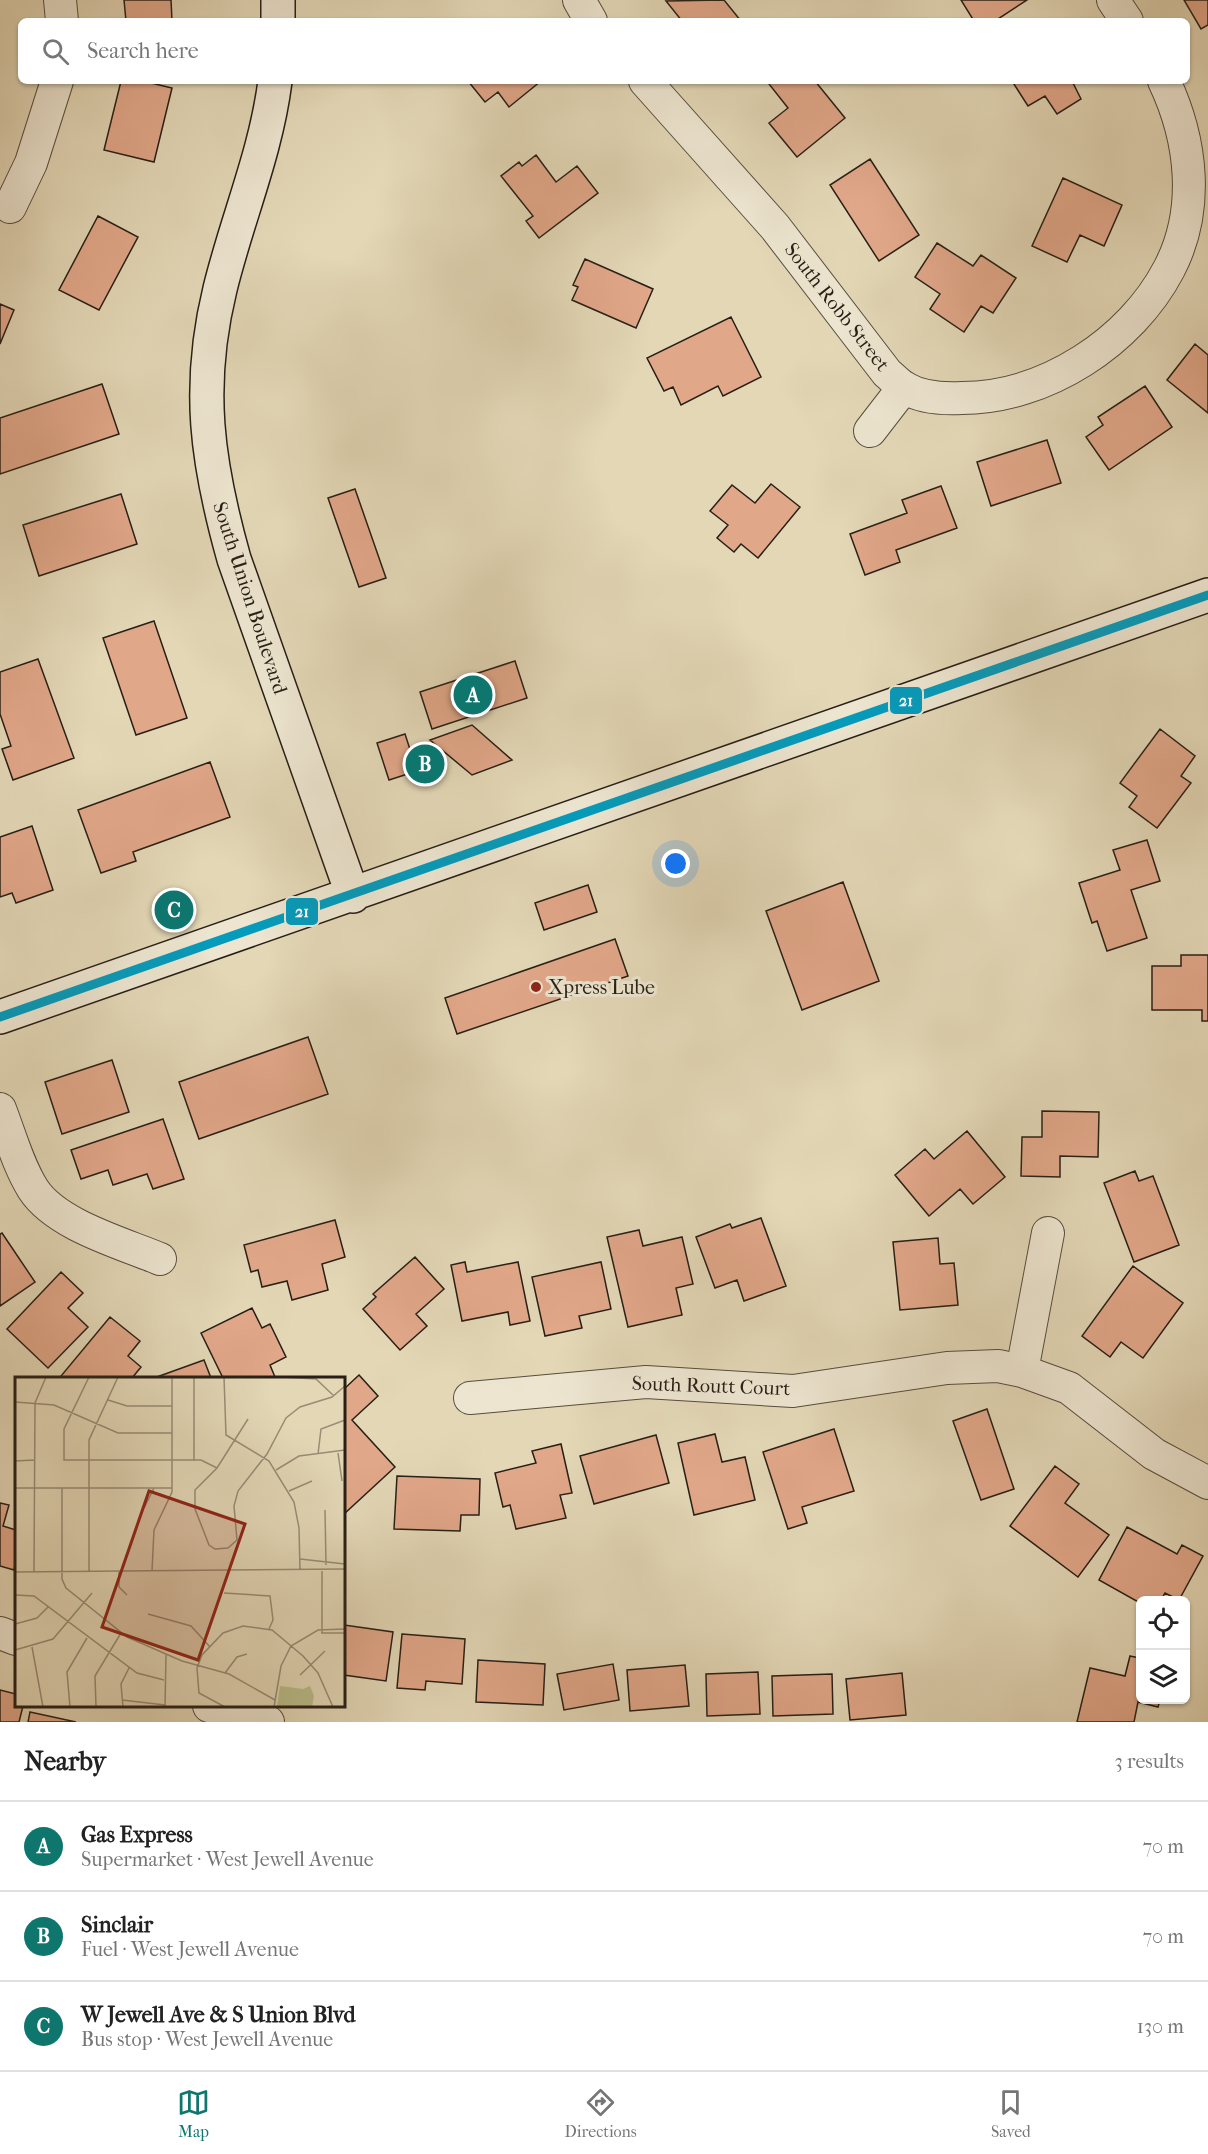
<!DOCTYPE html>
<html lang="en">
<head>
<meta charset="utf-8">
<style>
	body { margin:0; font-family:"IM FELL French Canon",serif; background:#f2f2f2; color:#222 }
	.controls { position:absolute; right:18px; bottom:18px; display:grid; overflow:hidden; border-radius:9px; box-shadow:0 2px 4px #0004 }
	.controls button { width:54px; height:54px; display:grid; place-items:center; padding:0; border:0; border-bottom:2px solid #e0e0e0; background:#fff; color:#222; font:30px sans-serif }
	.you { position:absolute; left:676px; top:864px; width:21px; height:21px; margin:-15px; border:4px solid #fff; border-radius:50%; background:#1a73e8; box-shadow:0 0 0 9px #1a73e833 }
	.badge { display:grid; place-items:center; width:39px; height:39px; border-radius:50%; background:#0f766e; color:#fff; font-size:20px; font-weight:700 }
	.pin { position:absolute; translate:-50% -50%; border:3px solid #fff; box-shadow:0 2px 6px #0006 }
	.list { margin:0; padding:0; list-style:none }
	h2 { display:flex; justify-content:space-between; align-items:center; height:78px; margin:0; padding:0 24px; font-size:26px }
	h2 small { font-size:20px; font-weight:400; color:#767676 }
	.list li { display:grid; grid-template-columns:39px 1fr auto; gap:18px; align-items:center; box-sizing:border-box; height:90px; padding:0 24px; border-top:2px solid #e0e0e0 }
	.list b { display:block; font-size:22px; white-space:nowrap }
	.list p { margin:0; font-size:20px; white-space:nowrap; color:#767676 }
	.list em { font-size:20px; font-style:normal; color:#767676 }
	.icon { flex:none; width:33px; height:33px; fill:none; stroke:currentColor; stroke-width:2; stroke-linecap:round; stroke-linejoin:round }
	.map { position:relative; flex:none; width:1208px; height:1722px; overflow:hidden }
	.search { position:absolute; background:#fff; box-shadow:0 2px 4px #0004; left:18px; right:18px; top:18px; height:66px; display:flex; align-items:center; gap:15px; box-sizing:border-box; padding:0 21px; border-radius:9px; color:#767676; font-size:22px }
	.sheet { height:348px; background:#fff }
	nav { display:flex; justify-content:space-around; align-items:center; box-sizing:border-box; height:84px; border-top:2px solid #e0e0e0; background:#fff; font-size:16px; color:#767676 }
	nav a { display:grid; justify-items:center; gap:3px }
	nav .on { color:#0f766e }
	.map>svg:first-child { display:block }
	.building { fill:#e1a789; stroke:#271f16; stroke-width:1.5 }
	.lines { fill:none; stroke-linecap:round; stroke-linejoin:round }
	.minor-casing { stroke:#564d3e; stroke-width:34 }
	.secondary-casing { stroke:#271f16; stroke-width:36 }
	.minor { stroke:#ede5d0; stroke-width:32 }
	.secondary { stroke:#ede5d0; stroke-width:33 }
	.bus-1-casing { stroke:#ede5d0; stroke-width:14 }
	.bus-1 { stroke:#049bbc; stroke-width:9 }
	.poi-dot { fill:#8f2418; stroke:#ede5d0; stroke-width:2 }
	.labels { text-anchor:middle; dominant-baseline:central; stroke-width:6; stroke-linejoin:round; paint-order:stroke }
	.street-label { font-size:20px; fill:#271f16; stroke:#ede5d0 }
	.poi-label { font-size:20px; fill:#271f16; stroke:#ede5d0; text-anchor:start }
	.inset-road { fill:none; stroke:#988d76; stroke-width:1.5 }
	.view { fill:#8f2418; fill-opacity:0.15; stroke:#8f2418; stroke-width:3 }
	.inset-edge { fill:none; stroke:#271f16; stroke-width:3 }
	.line-badge { stroke:#ede5d0; stroke-width:2 }
	.badge-label { font-size:16px; text-anchor:middle; font-weight:bold; fill:#fff }
</style>
</head>
<body>
<div class="map">
<svg width="1208" height="1722" viewBox="0 0 1208 1722">
	<rect width="100%" height="100%" fill="#e3d7b6"/>
	<filter id="stains"><feTurbulence type="fractalNoise" baseFrequency=".00333" numOctaves="4"/><feColorMatrix values="0 0 0 0 .2 0 0 0 0 .09 0 0 0 0 .02 0 0 0 .5 -.17"/></filter>
	<radialGradient id="worn" r=".72"><stop offset=".6" stop-color="#630" stop-opacity="0"/><stop offset="1" stop-color="#630" stop-opacity=".3"/></radialGradient>
	<!-- building -->
	<path class="building" d="M124,0h47l1,21h-46z
		M724,0l17,21h-59l-16,-20z
		M961,0h66l-32,21h-21z
		M1184,0h24v25l-7,4z
		M121,81h22l29,7 -18,74 -50,-12z
		M468,81h73l-32,26 -11,-15 -13,10z
		M773,81h42l30,37 -48,39 -28,-34 19,-15 -19,-24z
		M1012,81h60l9,18 -24,15 -12,-18 -17,10z
		M536,155l20,27 21,-16 21,27 -59,45 -13,-17 7,-5 -32,-40 18,-14 3,4z
		M870,159l49,76 -40,26 -49,-76z
		M1063,178l59,27 -18,41 -24,-11 -13,27 -35,-16z
		M98,216l40,21 -39,73 -40,-20z
		M937,243l36,23 8,-11 35,23 -23,35 -12,-7 -17,26 -34,-23 10,-15 -25,-17z
		M585,259l68,30 -17,39 -64,-28 6,-13 -5,-2z
		M0,304l14,6 -14,34z
		M731,317l30,60 -38,19 -5,-10 -37,19 -8,-18 -9,4 -17,-33z
		M1195,344l13,11v58l-41,-33z
		M102,384l17,50 -119,40v-56z
		M1145,386l27,41 -63,43 -23,-33 17,-12 -5,-8z
		M1047,440l14,43 -70,23 -14,-44z
		M771,484l29,23 -42,51 -17,-14 -7,8 -17,-14 11,-13 -18,-14 22,-26 23,18z
		M941,486l16,42 -61,22 4,12 -35,13 -15,-41 57,-21 -5,-13z
		M355,489l31,89 -27,9 -31,-89z
		M121,494l16,50 -98,32 -16,-51z
		M154,621l33,97 -51,17 -33,-97z
		M38,659l36,99 -61,22 -11,-31 9,-3 -11,-32v-42z
		M515,661l12,37 -95,31 -12,-37z
		M472,725l40,35 -40,15 -42,-35z
		M1160,729l35,27 -14,20 10,7 -34,45 -28,-21 8,-11 -17,-13z
		M405,734l12,37 -28,9 -12,-37z
		M210,762l20,55 -97,35 3,9 -35,12 -23,-63z
		M32,826l21,64 -37,13 -4,-10 -12,4v-60z
		M1147,840l13,41 -29,9 16,48 -40,13 -10,-30 -5,2 -13,-40 41,-13 -7,-20z
		M843,882l36,99 -77,29 -36,-99z
		M588,885l9,27 -53,18 -9,-27z
		M615,939l13,37 -171,58 -12,-36z
		M1181,955h27v66h-6v-11h-50v-44h29z
		M308,1037l20,57 -129,45 -20,-57z
		M112,1060l17,52 -67,22 -17,-52z
		M1042,1111l57,1 -1,45 -38,-1v21l-39,-1 1,-39h20z
		M163,1119l21,60 -31,10 -6,-15 -34,11 -5,-15 -27,9 -10,-29z
		M967,1131l38,46 -32,27 -13,-15 -31,27 -34,-41 30,-26 9,10z
		M1135,1171l4,10 14,-5 26,69 -45,17 -30,-79z
		M761,1218l25,68 -42,15 -7,-21 -22,8 -19,-51 34,-13 2,4z
		M335,1220l10,37 -23,7 6,26 -36,10 -5,-19 -25,6 -4,-17 -7,2 -7,-27z
		M639,1230l4,16 39,-9 11,47 -17,4 6,27 -54,12 -21,-90z
		M2,1233l33,49 -35,24v-72z
		M938,1238l2,26 14,-1 4,42 -58,5 -7,-68z
		M415,1257l29,32 -28,25 11,12 -27,24 -37,-41 13,-12 -3,-3z
		M465,1262l2,10 51,-10 12,59 -20,4 -2,-13 -46,9 -11,-56z
		M601,1262l10,47 -32,7 3,12 -37,8 -13,-59z
		M1133,1266l50,37 -40,55 -22,-16 -11,15 -28,-21z
		M61,1272l22,21 -15,15 20,19 -40,41 -41,-39z
		M252,1308l10,20 8,-4 16,33 -16,8 5,12 -3,1h-49l-22,-45z
		M110,1317l30,24 -12,15 13,11 -9,11h-68l-3,-2z
		M204,1360l7,18h-57z
		M359,1375l19,21 -26,24 43,47 -51,47v-125z
		M987,1409l27,80 -33,11 -28,-79z
		M834,1429l20,62 -52,16 5,16 -19,6 -25,-77z
		M715,1434l7,28 23,-5 10,43 -61,15 -16,-72z
		M656,1435l13,48 -75,21 -14,-48z
		M561,1444l11,49 -12,2 6,23 -50,11 -6,-24 -7,2 -8,-34 41,-10 -4,-12z
		M1055,1466l24,18 -14,19 44,32 -31,42 -68,-51z
		M397,1476l83,3 -1,36h-18l-1,16 -66,-2z
		M0,1503l9,2 -6,21 13,4v30l-2,10 -14,-4z
		M1127,1527l50,27 5,-9 21,11 -24,44 -14,-7 -4,7 -21,3 -41,-23z
		M344,1625l49,7 -7,49 -42,-6z
		M402,1634l63,5 -3,45 -36,-3 -1,9 -28,-2z
		M1130,1656l10,2v42h20l-2,7 -20,-5 -4,20h-57l13,-54 35,8z
		M478,1660l67,4 -2,41 -67,-3z
		M613,1664l6,36 -55,10 -7,-36z
		M685,1665l4,41 -59,5 -3,-41z
		M758,1672l2,42 -53,2 -1,-42z
		M902,1673l4,42 -56,5 -4,-41z
		M832,1674l1,40 -60,2 -1,-40z
		M0,1690l16,4v12h7l-4,16h-19z
		M30,1712l46,10h-48z"/>
	<g class="lines">
		<!-- minor casing -->
		<g class="minor-casing">
			<path id="minor" d="M60,0l2,21
				M579,0l12,21
				M1113,0l14,21
				M645,81l130,146 112,146c6,5 11,11 18,15 17,10 38,11 57,10 83,0 169,-56 207,-129 31,-59 23,-129 -5,-188
				M10,207l21,-44 26,-82
				M870,431l34,-44
				M0,1109c10,26 18,56 33,80 23,36 89,54 127,70
				M1022,1371l26,-138
				M470,1398l176,-16 147,9 154,-23 51,-2 24,5 47,17 85,66 54,29
				M0,1633l16,6
				M209,1706l59,16"/>
		</g>
		<!-- secondary casing -->
		<g class="secondary-casing">
			<path id="secondary" d="M278,0v21
				M275,81c-9,72 -38,138 -55,208 -24,98 -13,174 14,270l119,337
				M0,1017l1208,-422"/>
		</g>
		<!-- minor -->
		<use href="#minor" class="minor"/>
		<!-- secondary -->
		<use href="#secondary" class="secondary"/>
		<!-- bus-1 casing -->
		<g class="bus-1-casing">
			<path id="bus-1" d="M0,1017l1208,-422"/>
		</g>
		<!-- bus-1 -->
		<use href="#bus-1" class="bus-1"/>
	</g>
	<!-- markers -->
	<circle class="poi-dot" cx="536" cy="987" r="6"/>
	<g class="labels">
		<!-- street labels -->
		<g class="street-label">
			<text transform="translate(837 307) rotate(52)">South Robb Street</text>
			<text transform="translate(250 598) rotate(72)">South Union Boulevard</text>
			<text transform="translate(711 1386) rotate(2)">South Routt Court</text>
		</g>
		<!-- poi labels -->
		<g class="poi-label">
			<text x="548" y="987">Xpress Lube</text>
		</g>
	</g>
	<!-- overview -->
	<g transform="translate(15 1377)">
		<rect width="330" height="330" fill="#e3d7b6"/>
		<path d="M265,309l23,3 7,-3 4,10 -2,11h-35z" fill="#b9bd8a"/>
		<path class="inset-road" d="M74,0l-25,52v31h137l16,8M179,0v84M209,0l2,58 43,26 25,41 5,26 1,42M267,0l34,2 18,17M93,23l19,6h45M0,25l39,3 64,28h54M233,42l-31,49 -22,22v19l14,36 6,4 13,-1 9,-8 -3,-34 4,-15 29,-37 19,-36 14,-11 32,-10 13,-11M323,76l4,28M303,77l3,-25 24,-9M0,84l19,-1M261,93l23,-14 46,-6M0,111h157M47,111v91l4,9 61,49 55,24 47,13 46,26M274,114l23,-10M129,131l10,-20M310,133l1,55M285,182l45,5M104,194v16l8,8M137,194l2,-41 18,-38v-115M0,195l330,-3M19,195l1,-169 11,-26M74,195v-132l29,-63M209,216l46,3 3,24 -4,9M0,218l19,1 103,77 27,7M133,237l43,12 19,21M0,247l22,-6 11,-11M306,256h24M307,256v-62M17,270l11,60M0,273l38,-11 39,-46M210,296l12,-16 10,-3M285,298l25,-24M107,323l43,5M55,330l-3,-35 20,-34M81,330l-1,-31 26,-43M108,330l-2,-23 8,-16M150,330l1,-52M210,330l-26,-14 -2,-25 5,-13 21,-22 20,-7 29,4 31,26 15,17 15,34M259,330l7,-41 10,-20 27,-16 27,-1"/>
		<path class="view" d="M134,114l96,33 -47,136 -96,-33z"/>
		<rect width="330" height="330" class="inset-edge"/>
	</g>
	<g class="line-badge">
		<rect x="889" y="686" width="34" height="29" rx="6" fill="#049bbc"/>
		<rect x="285" y="897" width="34" height="29" rx="6" fill="#049bbc"/>
	</g>
	<g class="badge-label">
		<text x="906" y="706">21</text>
		<text x="302" y="917">21</text>
	</g>
	<rect width="100%" height="100%" filter="url(#stains)"/>
	<rect width="100%" height="100%" fill="url(#worn)"/>
</svg>
<div class="controls">
<button><svg class="icon" aria-label="locate" viewBox="0 0 24 24"><circle cx="12" cy="12" r="6"/><path d="M12 2v4M12 18v4M2 12h4M18 12h4"/></svg></button>
<button><svg class="icon" aria-label="layers" viewBox="0 0 24 24"><path d="M12 4l9 5-9 5-9-5zM3 14l9 5 9-5"/></svg></button>
</div>
<div class="you"></div>
<div class="pin badge" style="left:473px;top:695px">A</div>
<div class="pin badge" style="left:425px;top:764px">B</div>
<div class="pin badge" style="left:174px;top:910px">C</div>
<div class="search"><svg class="icon" aria-label="search" viewBox="0 0 24 24"><circle cx="10" cy="10" r="6"/><path d="M15 15l6 6"/></svg>Search here</div>
</div>
<section class="sheet">
<h2>Nearby<small>3 results</small></h2>
<ul class="list">
<li><span class="badge">A</span><div><b>Gas Express</b><p>Supermarket · West Jewell Avenue</p></div><em>70 m</em></li>
<li><span class="badge">B</span><div><b>Sinclair</b><p>Fuel · West Jewell Avenue</p></div><em>70 m</em></li>
<li><span class="badge">C</span><div><b>W Jewell Ave &amp; S Union Blvd</b><p>Bus stop · West Jewell Avenue</p></div><em>130 m</em></li>
</ul>
</section>
<nav>
<a class="on"><svg class="icon" aria-label="map" viewBox="0 0 24 24"><path d="M3 6l6-2 6 2 6-2v14l-6 2-6-2-6 2zM9 4v14M15 6v14"/></svg>Map</a>
<a><svg class="icon" aria-label="directions" viewBox="0 0 24 24"><path d="M12 3l9 9-9 9-9-9zM9 14v-3h6M13 9l2 2-2 2"/></svg>Directions</a>
<a><svg class="icon" aria-label="saved" viewBox="0 0 24 24"><path d="M7 4h10v16l-5-4-5 4z"/></svg>Saved</a>
</nav>
</body>
</html>
